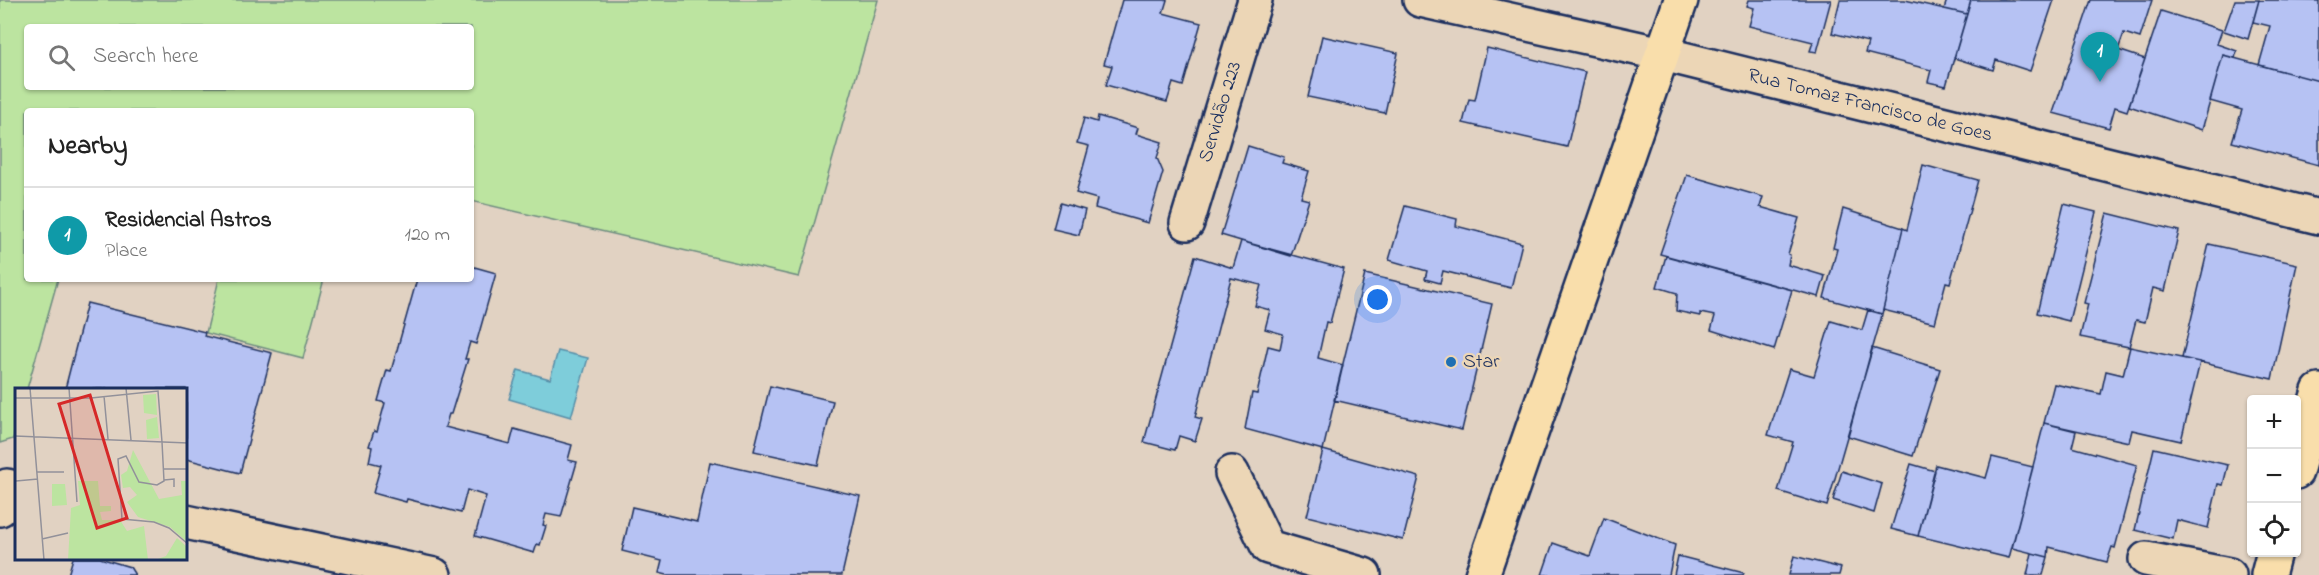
<!DOCTYPE html>
<html lang="en">
<head>
<meta charset="utf-8">
<style>
	body { margin:0; font-family:"Indie Flower",sans-serif; background:#f2f2f2; color:#222 }
	.controls { position:absolute; right:18px; bottom:18px; display:grid; overflow:hidden; border-radius:6px; box-shadow:0 2px 4px #0004 }
	.controls button { width:54px; height:54px; display:grid; place-items:center; padding:0; border:0; border-bottom:2px solid #e0e0e0; background:#fff; color:#222; font:30px sans-serif }
	.you { position:absolute; left:1378px; top:300px; width:21px; height:21px; margin:-15px; border:4px solid #fff; border-radius:50%; background:#1a73e8; box-shadow:0 0 0 9px #1a73e833 }
	.badge { display:grid; place-items:center; width:39px; height:39px; border-radius:50%; background:#1f6fb2; color:#fff; font-size:20px; font-weight:700 }
	.pin { position:absolute; translate:-50% -50px; filter:drop-shadow(0 2px 3px #0008) }
	.pin::after { content:''; position:absolute; top:32px; width:21px; height:18px; background:inherit; clip-path:polygon(0 0,100% 0,50% 100%) }
	.list { margin:0; padding:0; list-style:none }
	h2 { display:flex; justify-content:space-between; align-items:center; height:78px; margin:0; padding:0 24px; font-size:26px }
	h2 small { font-size:20px; font-weight:400; color:#767676 }
	.list li { display:grid; grid-template-columns:39px 1fr auto; gap:18px; align-items:center; box-sizing:border-box; height:96px; padding:0 24px; border-top:2px solid #e0e0e0 }
	.list b { display:block; font-size:22px; white-space:nowrap }
	.list p { margin:0; font-size:20px; white-space:nowrap; color:#767676 }
	.list em { font-size:20px; font-style:normal; color:#767676 }
	.icon { flex:none; width:33px; height:33px; fill:none; stroke:currentColor; stroke-width:2; stroke-linecap:round; stroke-linejoin:round }
	.map { position:relative; flex:none; width:2319px; height:575px; overflow:hidden }
	.search { position:absolute; background:#fff; box-shadow:0 2px 4px #0004; left:24px; top:24px; width:450px; height:66px; display:flex; align-items:center; gap:15px; box-sizing:border-box; padding:0 21px; border-radius:6px; color:#767676; font-size:22px }
	.panel { position:absolute; background:#fff; box-shadow:0 2px 4px #0004; left:24px; top:108px; width:450px; height:174px; border-radius:6px }
	.map>svg:first-child { display:block }
	.green { fill:#bce4a0; stroke:#6c8a7f; stroke-width:1.5; fill-rule:evenodd }
	.water { fill:#7ecdda; stroke:#568ea8; stroke-width:1.5 }
	.building { fill:#b6c2f3; stroke:#1b2f5e; stroke-width:1.5 }
	.lines { fill:none; stroke-linecap:round; stroke-linejoin:round }
	.minor-casing { stroke:#1b2f5e; stroke-width:38 }
	.major-casing { stroke:#1b2f5e; stroke-width:38 }
	.minor { stroke:#ecd6b6; stroke-width:33 }
	.major { stroke:#f9deab; stroke-width:33 }
	.poi-dot { fill:#1f6fb2; stroke:#ecd6b6; stroke-width:2 }
	.labels { text-anchor:middle; dominant-baseline:central; stroke-width:4.5; stroke-linejoin:round; paint-order:stroke }
	.street-label { font-size:20px; fill:#1b2f5e; stroke:#ecd6b6 }
	.poi-label { font-size:20px; fill:#1b2f5e; stroke:#ecd6b6; text-anchor:start }
	.inset-road { fill:none; stroke:#92919a; stroke-width:1.5 }
	.view { fill:#d62828; fill-opacity:0.15; stroke:#d62828; stroke-width:3 }
	.inset-edge { fill:none; stroke:#1b2f5e; stroke-width:3 }
</style>
</head>
<body>
<div class="map">
<svg width="2319" height="575" viewBox="0 0 2319 575">
	<rect width="100%" height="100%" fill="#e1d2c2"/>
	<filter id="ink" filterUnits="userSpaceOnUse"><feTurbulence type="fractalNoise" baseFrequency=".0167" numOctaves="2"/><feDisplacementMap in="SourceGraphic" scale="12" xChannelSelector="R" yChannelSelector="G"/><feConvolveMatrix kernelMatrix="1 2 1 2 8 2 1 2 1" color-interpolation-filters="sRGB"/></filter>
	<g filter="url(#ink)">
		<!-- green -->
		<path class="green" d="M0,0h878l-79,277 -328,-76v-90h-444v168h31l-31,110h-11v39l-3,11 -13,4zM27,27h444v60h-444z
			M219,279h105l-21,79 -97,-25z"/>
		<!-- water -->
		<path class="water" d="M558,351l30,7 -17,59 -62,-18 9,-29 32,9z"/>
		<!-- building -->
		<path class="building" d="M1122,0h45l-4,13 38,10 -18,63 -10,-3 -6,19 -61,-17 6,-19 -8,-2z
			M1749,0h82l-14,52 -7,-1 3,-9 -64,-16 5,-18 -7,-2z
			M1840,0h65l62,14 -21,72 -18,-4 3,-12 -66,-17 3,-11 -36,-9z
			M1947,0h24l-4,14 -23,-5z
			M1971,0h83l-24,71 -34,-11 -3,10 -39,-12z
			M2091,0h61l-12,38 -16,-5 -6,17 27,9 -18,52 -12,-4 -6,21 -56,-15z
			M2235,0h24l-11,39 -24,-8z
			M2259,0l60,1v80l-60,-16 11,-39 -17,-4z
			M2161,11l61,19 -5,14 20,7 -2,7 -12,-3 -21,75 -73,-24z
			M1322,36l76,17 -13,60 -77,-16z
			M1487,48l98,24 -18,75 -104,-24 6,-24 6,1z
			M2223,55l96,26v84l-87,-23 10,-32 -32,-9z
			M1098,116l40,12 -2,6 26,8 -5,16 6,14 -15,51 -53,-15 2,-9 -21,-6 13,-47 -12,-3 7,-25 13,4z
			M1248,146l36,11 -2,6 27,8 -8,27 8,2 -18,56 -70,-21z
			M1923,165l55,15 -28,103 -4,-1 -11,41 -52,-13 20,-82 4,2z
			M1687,175l76,22 -3,10 39,11 -11,36 2,1 -2,10 37,11 -6,21 -159,-43z
			M1060,203l25,7 -6,25 -26,-6z
			M2064,204l32,8 -27,109 -32,-8z
			M1405,206l52,13 -1,7 66,17 -11,45 -68,-17 -3,12 -15,-4 2,-8 -38,-11z
			M1843,209l60,19 -21,86 -58,-16 13,-49 -4,-1z
			M2107,213l72,18 -14,60 -12,-3 -8,34 -9,-2 -7,27 -49,-10 8,-33 -4,-1z
			M1241,241l103,28 -14,54 -4,-1 -8,36 25,7 -20,85 -78,-21 7,-36 5,1 11,-48 12,3 3,-15 -18,-5 5,-19 -15,-4 6,-21 -30,-7 -36,139 7,2 -7,22 -16,-5 -4,14 -31,-8 51,-186 38,12z
			M2209,244l88,20 -25,115 -90,-21z
			M1666,256l126,34 -18,60 -63,-20 4,-14 -15,-3v3l-24,-5 1,-18 -20,-6z
			M471,266l25,7 -20,71 -6,-2 -5,17h3l-17,55h-2l-4,13 65,17 4,-15 58,16 -4,15 9,2 -16,55 -15,-3 -3,11 3,1 -6,19 -3,-1 -3,9 -59,-17 11,-40 -19,-6 -6,23 -54,-14 -1,3 -33,-9 8,-28 -12,-3 3,-15 -3,-1 5,-15 3,1 8,-29 -7,-2 9,-31 4,1 26,-92h54z
			M1365,274l127,30 -30,126 -128,-30z
			M87,303l118,29 -1,4 68,17 -32,120 -54,-14v-70h-121z
			M1868,310l14,4 -1,5 -54,187 -49,-15 15,-49 -25,-7 21,-66 25,7 17,-55 31,9z
			M2130,347l70,15 -19,79 -49,-11 -3,12 -85,-19 10,-39 47,10 5,-23 17,4z
			M1872,348l68,21 -27,87 -65,-20z
			M770,386l63,15 -15,64 -64,-14z
			M2044,423l32,8 -4,16 65,18 -22,83 -3,-1 -5,15 -58,-15 -1,10 -36,-9z
			M2154,448l74,17 -5,20 -5,-1 -10,44 -31,-8 -4,19 -38,-9z
			M1323,450l96,27 -16,63 -96,-24z
			M1992,457l41,10 -24,91 -91,-22 18,-71 50,13z
			M710,462l150,34 -18,79h-175l-8,-2 3,-12 -40,-10 10,-44 65,15z
			M1911,464l24,7 -17,65 -27,-7z
			M1842,471l40,13 -8,29 -41,-13z
			M1604,518l71,27 -6,30h-127l11,-32 37,13z
			M2032,553l16,4 -5,18h-16z
			M1678,556l66,17 -1,2h-69z
			M1794,556l47,12 -2,7h-50z
			M73,558h27l30,9 5,8h-67z"/>
		<g class="lines">
			<!-- minor casing -->
			<g class="minor-casing">
				<path id="minor" d="M1420,0l243,54 656,163
					M1187,223l68,-223
					M1232,473l36,74 96,28
					M0,509l7,-23 9,2
					M186,522l248,53
					M2146,559l83,16"/>
			</g>
			<!-- major casing -->
			<g class="major-casing">
				<path id="major" d="M2296,472l23,-81
					M1482,575l199,-575
					M2268,575l6,-23"/>
			</g>
			<!-- minor -->
			<use href="#minor" class="minor"/>
			<!-- major -->
			<use href="#major" class="major"/>
		</g>
	</g>
	<!-- markers -->
	<circle class="poi-dot" cx="1451" cy="362" r="6"/>
	<g class="labels">
		<!-- street labels -->
		<g class="street-label">
			<text transform="translate(1870 106) rotate(14)">Rua Tomaz Francisco de Goes</text>
			<text transform="translate(1221 112) rotate(-73)">Servidão 223</text>
		</g>
		<!-- poi labels -->
		<g class="poi-label">
			<text x="1463" y="362">Star</text>
		</g>
	</g>
	<!-- overview -->
	<g transform="translate(15 388)">
		<rect width="172" height="172" fill="#e1d2c2"/>
		<path d="M141,6l1,21 -13,-2 -1,-18zM142,29l2,21 -12,1 -1,-19zM118,62l26,49 23,-4 -1,-14h6v61l-17,-15 -32,-10 -11,-15 10,-7 -7,-8 -7,1 -2,-13 6,-4zM63,93h20l2,25h11v5l-11,1 2,8h18l7,11 17,-5 4,34h-80l3,-52 9,-3zM37,96h13l2,21 -15,1zM162,150l10,9v13h-32l11,-4z" fill="#bce4a0"/>
		<path class="inset-road" d="M15,0l14,172M54,0l8,114M111,0l5,52M89,8l4,43M0,10h76l67,-7 4,51M0,48l173,7M147,54l2,39 -7,4 -18,-3 -13,-26 -8,3 4,60 32,3 15,6 19,16M149,81h24M22,84h27M149,92l10,-1v8M1,93l22,-2M27,151l26,-6"/>
		<path class="view" d="M75,7l37,123 -30,10 -38,-124z"/>
		<rect width="172" height="172" class="inset-edge"/>
	</g>
</svg>
<div class="controls">
<button>+</button>
<button>−</button>
<button><svg class="icon" aria-label="locate" viewBox="0 0 24 24"><circle cx="12" cy="12" r="6"/><path d="M12 2v4M12 18v4M2 12h4M18 12h4"/></svg></button>
</div>
<div class="you"></div>
<div class="pin badge" style="left:2100px;top:82px;background:#0f9aa8">1</div>
<div class="search"><svg class="icon" aria-label="search" viewBox="0 0 24 24"><circle cx="10" cy="10" r="6"/><path d="M15 15l6 6"/></svg>Search here</div>
<section class="panel">
<h2>Nearby<small></small></h2>
<ul class="list">
<li><span class="badge" style="background:#0f9aa8">1</span><div><b>Residencial Astros</b><p>Place</p></div><em>120 m</em></li>
</ul>
</section>
</div>
</body>
</html>
